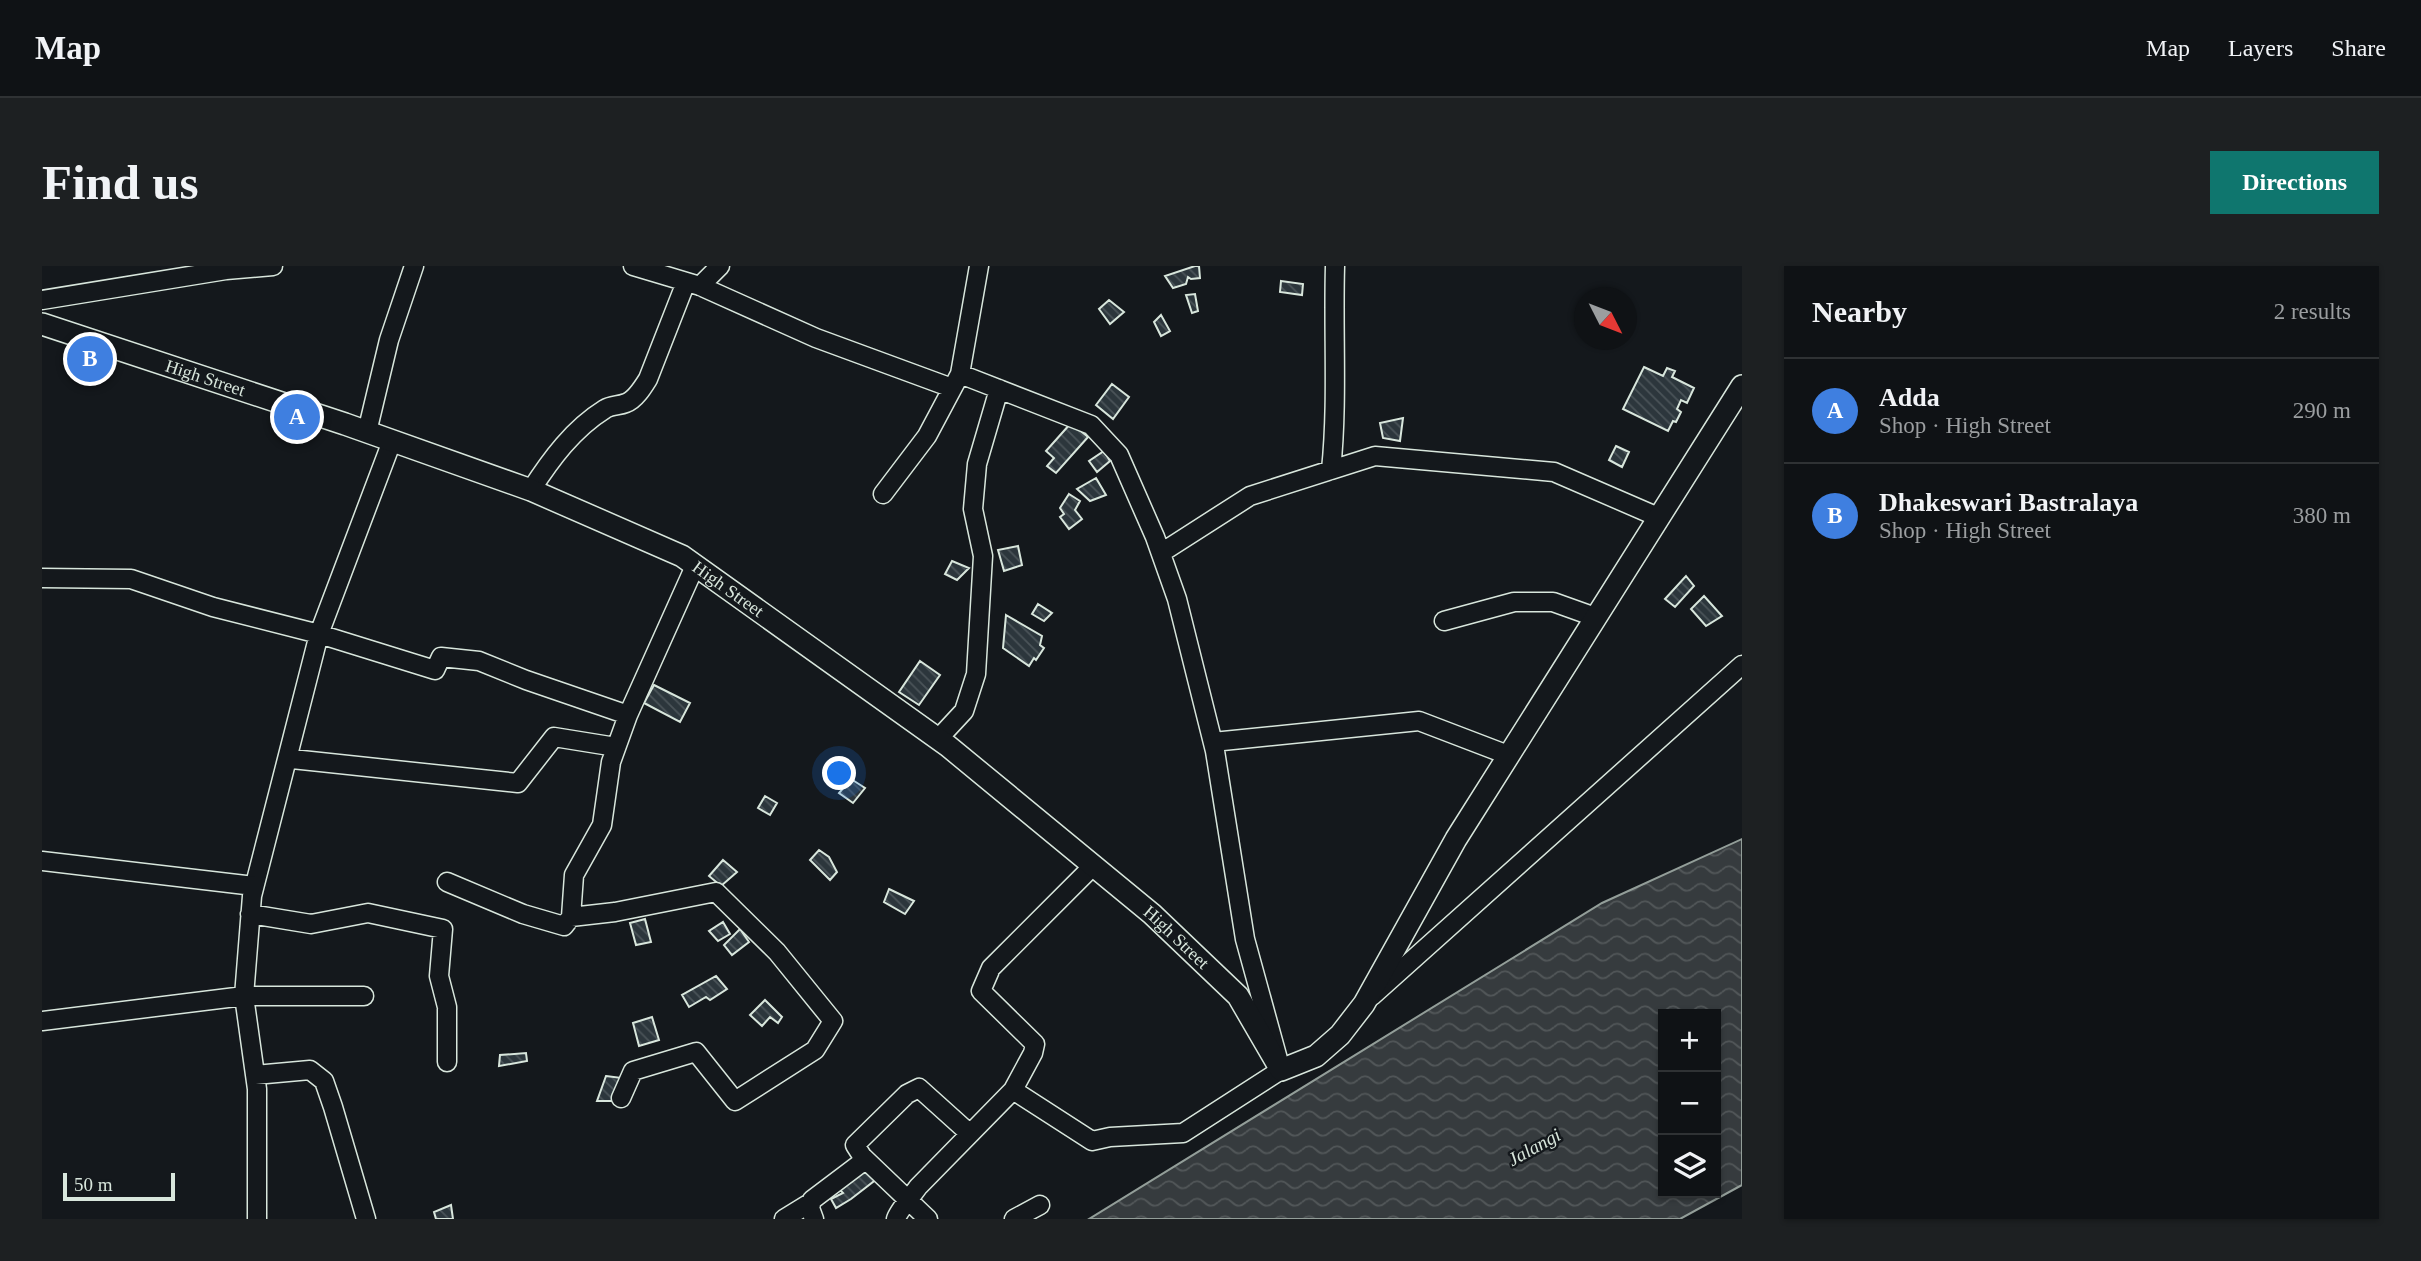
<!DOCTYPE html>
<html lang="en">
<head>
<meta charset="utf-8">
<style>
	body { margin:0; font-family:"Times New Roman",serif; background:#1d2022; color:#f1f3f6 }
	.controls { position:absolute; right:21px; bottom:21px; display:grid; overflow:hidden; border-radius:0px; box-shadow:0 2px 5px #0004 }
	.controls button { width:63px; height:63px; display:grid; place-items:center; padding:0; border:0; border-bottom:2px solid #2f3234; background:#0f1215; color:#f1f3f6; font:35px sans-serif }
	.compass { position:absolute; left:1532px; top:21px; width:63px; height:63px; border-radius:50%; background:#0f1215; box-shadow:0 2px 5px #0004; rotate:132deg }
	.scale { position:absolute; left:21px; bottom:18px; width:112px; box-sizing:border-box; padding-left:7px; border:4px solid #d8e6dc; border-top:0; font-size:19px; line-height:24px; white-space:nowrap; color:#d8e6dc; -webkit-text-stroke:5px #14181c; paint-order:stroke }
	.you { position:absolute; left:798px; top:508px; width:24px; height:24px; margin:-18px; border:5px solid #fff; border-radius:50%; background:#1a73e8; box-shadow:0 0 0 10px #1a73e833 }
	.badge { display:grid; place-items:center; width:46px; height:46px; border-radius:50%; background:#0f766e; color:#fff; font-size:23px; font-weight:700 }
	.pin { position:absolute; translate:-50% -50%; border:4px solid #fff; box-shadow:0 2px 7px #0006 }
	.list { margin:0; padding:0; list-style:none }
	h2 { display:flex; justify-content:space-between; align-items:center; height:91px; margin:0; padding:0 28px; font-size:30px }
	h2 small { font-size:23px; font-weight:400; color:#9b9ea0 }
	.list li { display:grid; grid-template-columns:46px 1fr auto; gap:21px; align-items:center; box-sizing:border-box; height:105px; padding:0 28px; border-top:2px solid #2f3234 }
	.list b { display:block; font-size:26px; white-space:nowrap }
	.list p { margin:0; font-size:23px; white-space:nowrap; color:#9b9ea0 }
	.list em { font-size:23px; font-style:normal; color:#9b9ea0 }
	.icon { flex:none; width:38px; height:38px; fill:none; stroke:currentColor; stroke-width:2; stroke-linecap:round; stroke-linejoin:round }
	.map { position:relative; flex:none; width:1700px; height:953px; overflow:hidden; border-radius:0px }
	header { display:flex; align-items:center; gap:42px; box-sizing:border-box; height:98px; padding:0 35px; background:#0f1215; border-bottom:2px solid #2f3234 }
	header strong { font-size:33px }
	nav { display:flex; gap:38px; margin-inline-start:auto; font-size:24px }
	.intro { display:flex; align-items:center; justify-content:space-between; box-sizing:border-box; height:168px; padding:0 42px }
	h1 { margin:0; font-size:49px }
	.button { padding:18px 32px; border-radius:0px; background:#0f766e; color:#fff; font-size:24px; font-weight:700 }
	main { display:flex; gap:42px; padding:0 42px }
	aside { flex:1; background:#0f1215; border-radius:0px; box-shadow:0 2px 5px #0004 }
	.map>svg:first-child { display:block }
	.water { fill:url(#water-waves); stroke:#939e99; stroke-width:2; fill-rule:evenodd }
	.building { fill:url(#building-back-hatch); stroke:#d8e6dc; stroke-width:2 }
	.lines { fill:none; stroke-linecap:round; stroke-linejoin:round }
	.minor-casing { stroke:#d8e6dc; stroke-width:21 }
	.major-casing { stroke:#d8e6dc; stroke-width:24 }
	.minor { stroke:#14181c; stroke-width:18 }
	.major { stroke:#14181c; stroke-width:21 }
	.labels { text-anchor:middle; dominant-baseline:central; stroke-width:5; stroke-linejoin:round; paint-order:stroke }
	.street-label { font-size:18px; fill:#d8e6dc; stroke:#14181c }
	.water-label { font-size:19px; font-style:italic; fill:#d8e6dc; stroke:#14181c }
</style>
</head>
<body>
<header>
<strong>Map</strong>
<nav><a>Map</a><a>Layers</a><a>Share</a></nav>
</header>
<div class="intro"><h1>Find us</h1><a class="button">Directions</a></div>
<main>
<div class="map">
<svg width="1700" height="953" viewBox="0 0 1700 953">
	<defs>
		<pattern id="water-waves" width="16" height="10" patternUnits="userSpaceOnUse" patternTransform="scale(1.75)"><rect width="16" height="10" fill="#363b3e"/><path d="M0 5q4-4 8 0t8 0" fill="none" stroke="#525759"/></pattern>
		<pattern id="building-back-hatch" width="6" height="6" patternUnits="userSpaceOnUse" patternTransform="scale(1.75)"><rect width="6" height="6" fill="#2c363c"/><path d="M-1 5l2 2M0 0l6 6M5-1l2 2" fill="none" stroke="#4a5358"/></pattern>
	</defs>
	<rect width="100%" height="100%" fill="#14181c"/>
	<!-- water -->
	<path class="water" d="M1700,573v346l-62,34h-591l513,-316zM1621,748h53v179h-53z"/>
	<!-- building -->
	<path class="building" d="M1153,0h4l1,12 -9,1 -3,-2 -2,7 -13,4 -8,-12z
		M1239,15l22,3 -1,11 -22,-3z
		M1153,28l3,17 -6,2 -6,-18z
		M1067,34l15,12 -14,12 -11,-15z
		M1119,49l9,16 -9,5 -7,-14z
		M1602,101l19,9 4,-8 8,3 -3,6 22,11 -7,15 -6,-3 -4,9 4,3 -5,10 -3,-1 -5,10 -45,-22z
		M1070,118l17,13 -16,22 -17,-14z
		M1361,152l-3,23 -17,-3 -3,-15z
		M1029,157l17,14 -32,36 -9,-7 7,-8 -8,-7z
		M1574,180l13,6 -7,15 -13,-7z
		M1062,185l6,10 -13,11 -8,-11z
		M1054,212l10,17 -16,6 -13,-12z
		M1027,228l11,7 -5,9 7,9 -13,10 -9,-12 4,-3 -4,-6z
		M976,280l4,19 -18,6 -6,-21z
		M910,295l17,7 -12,12 -12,-6z
		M1644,310l8,10 -19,21 -10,-8z
		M1662,330l18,20 -16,10 -15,-17z
		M996,338l14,9 -8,8 -12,-7z
		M964,349l36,21 -2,9 4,3 -8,12 -2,-2 -5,8 -26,-18z
		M878,395l20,14 -21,30 -20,-13z
		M612,419l36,18 -10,19 -36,-19z
		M809,513l14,9 -12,15 -14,-10z
		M723,530l12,7 -7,12 -12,-7z
		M777,584l10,7 8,15 -7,8 -20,-20z
		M681,594l14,12 -16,14 -12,-10z
		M847,623l25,12 -9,13 -21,-12z
		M603,653l6,23 -15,3 -6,-22z
		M681,656l7,12 -12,7 -9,-10z
		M698,663l9,13 -17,13 -8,-10z
		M674,710l11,13 -17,11 -4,-3 -17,10 -7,-12z
		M723,734l17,17 -4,6 -8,-6 -8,9 -12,-11z
		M610,751l7,23 -20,6 -6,-23z
		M484,787l1,8 -28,5 1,-11z
		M564,810l16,2 -6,23h-19z
		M824,897l12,15 -27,21 -15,9 -5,-9 12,-6 -5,-5z
		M409,939l2,14h-17l-2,-7z"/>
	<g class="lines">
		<!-- minor casing -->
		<g class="minor-casing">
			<path id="minor" d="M591,0l67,20 116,52 136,50
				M658,20l20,-20
				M0,34l184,-30 47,-4
				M918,108l131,51 28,30 36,82 22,62 38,152 30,188 36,131 -98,63 -73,4 -18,4 -79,-51
				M325,166l22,-92 25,-74
				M1289,204c7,-66 2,-137 4,-204
				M489,224c20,-31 42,-61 74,-81 6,-4 14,-3 21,-6 9,-3 17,-16 22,-24l38,-97
				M841,228l44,-58 33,-62 19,-108
				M1119,287l89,-57 125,-40 179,16 104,45
				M0,312l89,1 82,28 106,27 116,36 6,-13 38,4 47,19 102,35
				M1402,355l70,-19h39l42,15
				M896,473l26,-28 12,-37 7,-118 -10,-47 4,-45 22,-75
				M1171,476l206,-21 89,34
				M250,493l226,24 36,-46 62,10
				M0,595l212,25
				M405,616l76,32 41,12 7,-9 3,-42 28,-50 9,-63 17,-47 67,-149
				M208,648l61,10 57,-11 75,16 -4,47 8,31v55
				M529,651l44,-5 101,-20 61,60 56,69 -18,29 -80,51 -39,-49 -63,19 -12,27
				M1330,730l370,-331
				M0,755l202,-25h120
				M213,809l55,-5 14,11 9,26 33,112
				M215,953v-130l-13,-93 8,-100 67,-262 73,-193
				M742,953l26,-16
				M772,953l-4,-11 2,-8 53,-40
				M854,953c2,-8 16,-23 22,-32l95,-97 20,-37 2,-9 -54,-53 10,-23 103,-103
				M886,953l-66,-63 -7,-11 52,-51 12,-6 50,45
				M972,953l26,-14"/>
		</g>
		<!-- major casing -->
		<g class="major-casing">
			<g id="major">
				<path id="s1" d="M0,58l303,100 186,66 151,66 266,190 204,168 86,82 43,74 35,-14 24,-21 24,-31 92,-165 286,-453"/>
			</g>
		</g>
		<!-- minor -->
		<use href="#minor" class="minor"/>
		<!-- major -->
		<use href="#major" class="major"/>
	</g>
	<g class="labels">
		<!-- street labels -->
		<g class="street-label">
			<text stroke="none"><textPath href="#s1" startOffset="172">High Street</textPath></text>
			<text stroke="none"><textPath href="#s1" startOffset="738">High Street</textPath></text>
			<text stroke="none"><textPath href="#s1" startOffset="1306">High Street</textPath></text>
		</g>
		<!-- water labels -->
		<g class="water-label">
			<text transform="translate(1492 881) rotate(-29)">Jalangi</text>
		</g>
	</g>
</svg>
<div class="controls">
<button>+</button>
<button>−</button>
<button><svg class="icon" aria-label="layers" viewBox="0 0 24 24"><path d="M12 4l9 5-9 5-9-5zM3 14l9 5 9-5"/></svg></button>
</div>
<svg class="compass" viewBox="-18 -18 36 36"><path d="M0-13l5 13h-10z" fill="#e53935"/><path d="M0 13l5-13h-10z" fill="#9b9ea0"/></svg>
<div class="scale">50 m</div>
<div class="you"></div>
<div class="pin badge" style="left:255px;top:151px;background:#3f7fe0">A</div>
<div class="pin badge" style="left:48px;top:93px;background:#3f7fe0">B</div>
</div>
<aside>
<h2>Nearby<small>2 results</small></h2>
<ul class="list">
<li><span class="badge" style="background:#3f7fe0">A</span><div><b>Adda</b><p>Shop · High Street</p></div><em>290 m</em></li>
<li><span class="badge" style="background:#3f7fe0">B</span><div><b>Dhakeswari Bastralaya</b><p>Shop · High Street</p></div><em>380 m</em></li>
</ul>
</aside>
</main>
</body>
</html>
